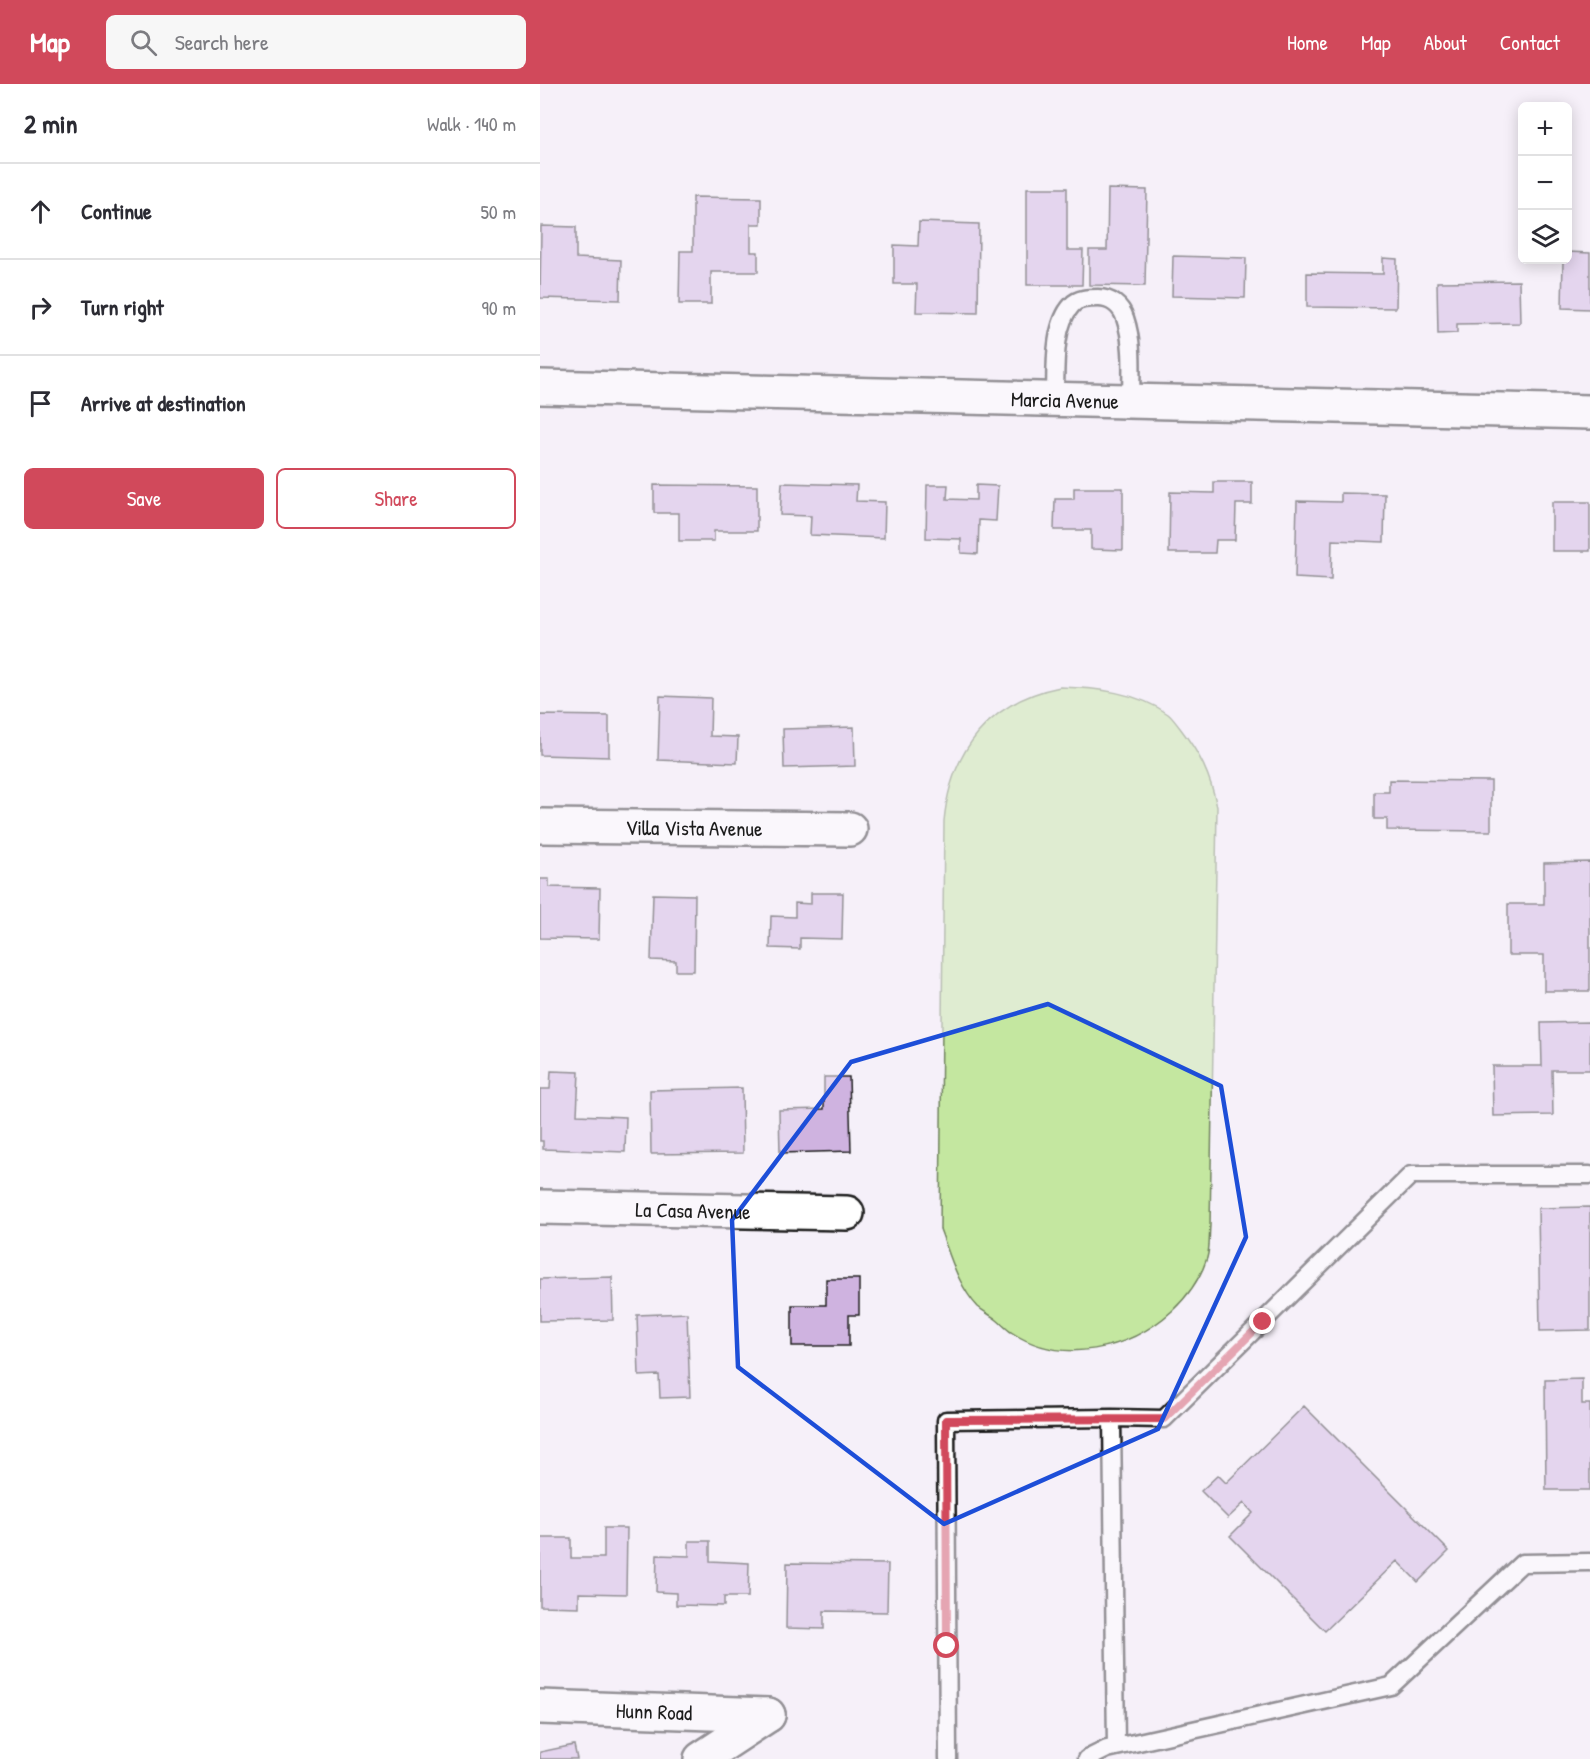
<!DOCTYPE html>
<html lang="en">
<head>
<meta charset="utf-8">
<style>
	body { margin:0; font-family:"Patrick Hand",sans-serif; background:#f7f7f7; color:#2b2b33 }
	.controls { position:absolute; right:18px; top:18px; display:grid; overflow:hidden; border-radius:9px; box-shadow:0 3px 15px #0003 }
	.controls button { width:54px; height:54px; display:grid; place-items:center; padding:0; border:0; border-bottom:2px solid #e1e1e2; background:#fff; color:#2b2b33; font:30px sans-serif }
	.stop { position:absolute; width:18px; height:18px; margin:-14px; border:4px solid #d1495b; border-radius:50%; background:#fff }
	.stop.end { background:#d1495b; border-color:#fff; box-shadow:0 2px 6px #0008 }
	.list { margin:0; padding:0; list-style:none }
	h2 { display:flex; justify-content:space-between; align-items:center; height:78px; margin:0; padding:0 24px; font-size:26px }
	h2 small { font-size:20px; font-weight:400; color:#7c7c81 }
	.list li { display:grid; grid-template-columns:39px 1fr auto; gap:18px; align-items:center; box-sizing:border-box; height:96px; padding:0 24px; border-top:2px solid #e1e1e2 }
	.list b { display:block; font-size:22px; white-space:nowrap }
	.list em { font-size:20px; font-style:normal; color:#7c7c81 }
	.actions { display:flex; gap:12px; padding:18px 24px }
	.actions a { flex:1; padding:14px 0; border:2px solid #d1495b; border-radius:9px; text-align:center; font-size:21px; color:#d1495b }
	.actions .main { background:#d1495b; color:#fff }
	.icon { flex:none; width:33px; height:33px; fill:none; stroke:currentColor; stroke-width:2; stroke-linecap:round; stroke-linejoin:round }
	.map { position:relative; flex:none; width:1050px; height:1675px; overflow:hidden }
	header { display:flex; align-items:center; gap:36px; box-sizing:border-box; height:84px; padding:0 30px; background:#d1495b; color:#fff }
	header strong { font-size:28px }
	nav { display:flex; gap:33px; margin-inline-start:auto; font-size:21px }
	.search { width:420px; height:54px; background:#f7f7f7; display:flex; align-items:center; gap:15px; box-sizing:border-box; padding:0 21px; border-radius:9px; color:#7c7c81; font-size:22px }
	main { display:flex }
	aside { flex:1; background:#fff }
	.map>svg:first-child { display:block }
	.green { fill:#c4e7a0; stroke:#70825e; stroke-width:1.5 }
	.building { fill:#cfb3e0; stroke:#1c1c1c; stroke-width:1.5 }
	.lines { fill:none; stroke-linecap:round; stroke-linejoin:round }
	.service-casing { stroke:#1c1c1c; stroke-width:21 }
	.minor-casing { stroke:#1c1c1c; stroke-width:38 }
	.service { stroke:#fff; stroke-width:16 }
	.minor { stroke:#fff; stroke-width:33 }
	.route { stroke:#d1495b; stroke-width:8 }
	.marked { fill:none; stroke:#1d4ed8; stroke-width:4.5; stroke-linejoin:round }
	.labels { text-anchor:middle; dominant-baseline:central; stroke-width:6; stroke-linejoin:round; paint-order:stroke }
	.street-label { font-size:21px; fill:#1c1c1c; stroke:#fff }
</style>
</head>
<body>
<header>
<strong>Map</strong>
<div class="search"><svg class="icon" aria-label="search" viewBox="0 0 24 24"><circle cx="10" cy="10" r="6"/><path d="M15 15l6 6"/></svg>Search here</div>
<nav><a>Home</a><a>Map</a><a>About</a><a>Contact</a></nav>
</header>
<main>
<aside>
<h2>2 min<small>Walk · 140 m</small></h2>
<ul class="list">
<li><svg class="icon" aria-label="ahead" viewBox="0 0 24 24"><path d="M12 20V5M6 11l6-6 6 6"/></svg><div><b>Continue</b></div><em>50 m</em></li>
<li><svg class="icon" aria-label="right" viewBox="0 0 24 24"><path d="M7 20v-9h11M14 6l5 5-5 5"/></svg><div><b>Turn right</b></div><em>90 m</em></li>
<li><svg class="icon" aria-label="arrive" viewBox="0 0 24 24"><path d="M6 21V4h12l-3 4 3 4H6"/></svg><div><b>Arrive at destination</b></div></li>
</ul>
<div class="actions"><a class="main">Save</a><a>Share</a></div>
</aside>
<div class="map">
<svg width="1050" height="1675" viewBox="0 0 1050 1675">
	<rect width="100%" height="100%" fill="#f5f0f9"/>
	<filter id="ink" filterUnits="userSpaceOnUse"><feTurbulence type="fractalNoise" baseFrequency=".0167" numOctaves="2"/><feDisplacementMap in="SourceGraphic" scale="12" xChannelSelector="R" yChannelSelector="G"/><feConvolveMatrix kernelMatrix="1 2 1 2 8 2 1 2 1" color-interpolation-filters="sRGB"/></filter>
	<g filter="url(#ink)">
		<!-- green -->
		<path class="green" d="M520,603c36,1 77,5 108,27 4,3 8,9 12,14 20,26 30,46 37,79l-7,419c-1,10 0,22 -3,32 -7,22 -19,38 -35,53 -43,39 -110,55 -161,21 -5,-3 -9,-8 -14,-12 -6,-5 -13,-8 -19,-13 -20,-21 -28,-52 -38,-78l4,-408c7,-70 45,-120 116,-134z"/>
		<!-- building -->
		<path class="building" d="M487,104h40v62h16l-1,35h-55z
			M568,105l39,1 -2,96 -56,-1v-35h18z
			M153,113l68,1v26h-10v28h7v20h-47v32h-32l1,-53h13z
			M379,138l60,2 -1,89 -62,-1 1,-28h-23v-39l24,1z
			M1,142l35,1v31l45,2 -1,40 -80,-2z
			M1028,168l22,1v56l-28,-1 1,-48h5z
			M633,172l73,2 -1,40 -73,-2z
			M843,174l14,1 -1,49 -89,-1v-34l76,1z
			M979,197l1,42 -63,1v9l-19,1 -1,-52z
			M674,398h38v22h-16l-1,36h-19l-1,13h-46l1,-61 44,1z
			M242,399l75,2 -1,16 29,1 -1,36 -74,-3 1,-19 -31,-1z
			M114,401l103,1v45h-43v10h-35v-28h-25z
			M387,401h21l-1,14 29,1v-15l22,1 -2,35 -17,-1 -1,34 -17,-1v-14l-35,-1z
			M534,404h49v62l-32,-1v-19h-37l1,-31h19z
			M801,409l44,1 -1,48 -52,-2 -1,40 -36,-2 2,-77 44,1z
			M1012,418h38v49h-38z
			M120,612l51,2 -1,38 28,1 -1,26 -79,-3z
			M0,631l69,1v41l-69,-2z
			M314,643l1,39 -71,2 -1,-39z
			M849,696l102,1v50l-104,-1v-11h-13v-27h15z
			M1050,778v129h-46v-36h-36v-51h36v-41z
			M0,795h9v8l51,1 -1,51 -59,-1z
			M271,809h32l-1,46 -42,-1v11l-30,-1 1,-32 24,1v-14l16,1z
			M113,810l42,1 -1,76h-18v-10l-25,-1z
			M1050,938v48h-38l1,45 -60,1 -1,-50h50l-1,-43z
			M11,987l28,1 -2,43 49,2 -1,35 -82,-3v-8h-3v-52h10z
			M284,993h25l2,74 -71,2 -1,-43 45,-1z
			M202,1004l1,65 -92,1 -1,-64z
			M1050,1123v123l-50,1 -2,-123z
			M72,1193l1,43 -73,1v-42z
			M286,1195h33v36h-10v31h-57v-41h34z
			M147,1229l3,84 -30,1 -1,-23 -20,1 -2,-61z
			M1042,1295v25h8v86h-44l-1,-110z
			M764,1322l145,145 -31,31 -21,-21 -72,70 -95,-95 23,-23 -9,-10 -16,15 -27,-27 17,-16 8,8z
			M64,1444h23l-1,66 -47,-1v14l-39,-1v-68h31v20h33z
			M149,1457h21v20l39,2 -1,34h-24v9l-48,-1v-12l-20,-1 1,-37 32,1z
			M247,1479l101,1 -1,48 -63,-1v18l-38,-1z
			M34,1661l3,14h-37v-7z"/>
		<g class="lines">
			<!-- service casing -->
			<g class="service-casing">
				<path id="service" d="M515,315c1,-27 -3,-73 17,-94 6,-7 17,-7 26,-7 13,0 23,8 27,20 9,26 6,56 6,83
					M572,1334l52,1 247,-244h179
					M408,1675l-2,-339 166,-2 4,329
					M547,1675l20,-10 284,-63 131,-123 68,-1"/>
			</g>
			<!-- minor casing -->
			<g class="minor-casing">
				<g id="minor">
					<path id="s1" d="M0,303l1050,25"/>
					<path id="s2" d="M0,742l310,3"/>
					<path id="s3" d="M0,1123l307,6"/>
					<path id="s4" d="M0,1623l228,8"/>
					<path d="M161,1675l67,-44"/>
				</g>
			</g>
			<!-- service -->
			<use href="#service" class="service"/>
			<!-- minor -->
			<use href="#minor" class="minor"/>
		</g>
	</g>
	<g class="lines" filter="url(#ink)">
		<!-- route -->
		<path class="route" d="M407,1562l-1,-226 218,-1 99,-97"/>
	</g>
	<!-- marked area -->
	<path d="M0 0H1050V1675H0ZM508,920l173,82 25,151 -88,192 -214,95 -206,-157 -6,-147 119,-158z" fill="#f5f0f9" fill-opacity=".55" fill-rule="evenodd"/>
	<path class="marked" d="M508,920l173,82 25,151 -88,192 -214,95 -206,-157 -6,-147 119,-158z"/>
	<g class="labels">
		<!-- street labels -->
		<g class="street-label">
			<text stroke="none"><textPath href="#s1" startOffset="525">Marcia Avenue</textPath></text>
			<text stroke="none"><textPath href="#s2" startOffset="154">Villa Vista Avenue</textPath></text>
			<text stroke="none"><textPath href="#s3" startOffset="153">La Casa Avenue</textPath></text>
			<text stroke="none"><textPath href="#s4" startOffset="114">Hunn Road</textPath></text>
		</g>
	</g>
</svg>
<div class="controls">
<button>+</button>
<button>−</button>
<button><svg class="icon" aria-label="layers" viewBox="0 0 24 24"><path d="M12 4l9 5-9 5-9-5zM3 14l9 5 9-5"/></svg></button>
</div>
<div class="stop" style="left:407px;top:1562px"></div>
<div class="stop end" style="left:723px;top:1238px"></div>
</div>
</main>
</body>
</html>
